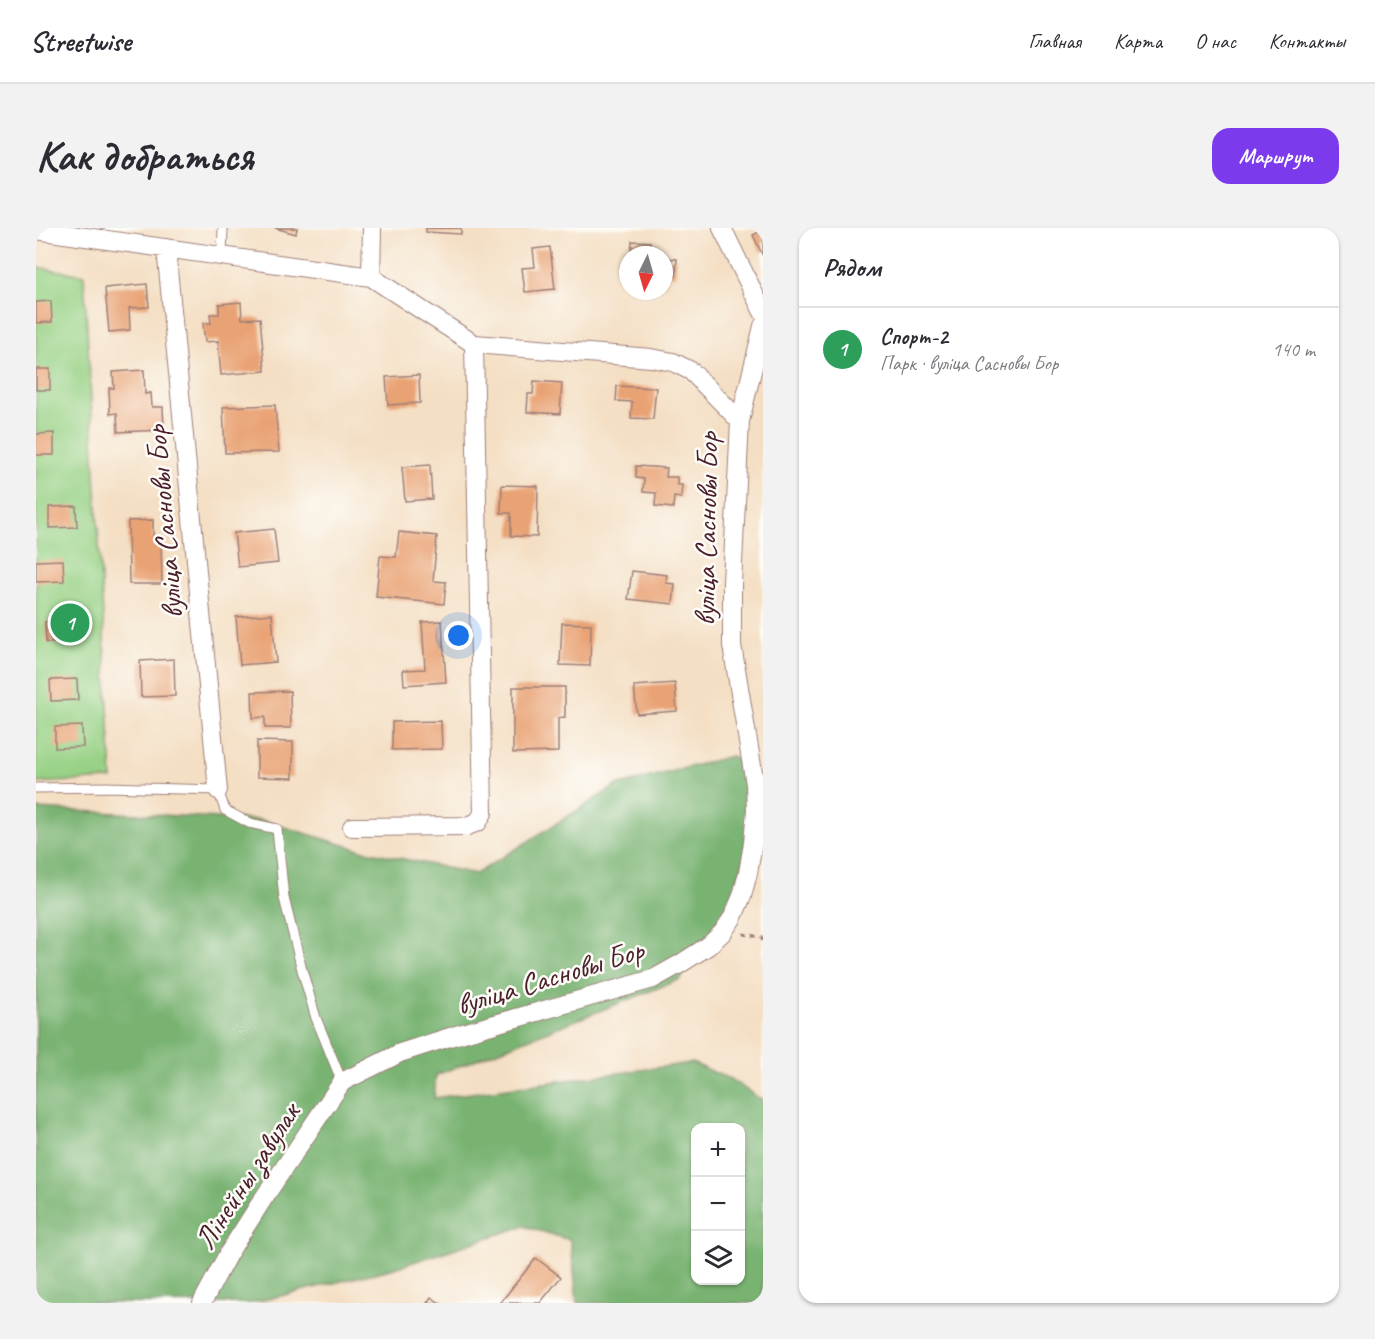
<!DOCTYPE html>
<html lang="ru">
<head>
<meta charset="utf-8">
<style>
	body { margin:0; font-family:Caveat,sans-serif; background:#f2f2f3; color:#2b2b33 }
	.controls { position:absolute; right:18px; bottom:18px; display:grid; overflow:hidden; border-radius:12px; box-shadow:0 2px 4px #0004 }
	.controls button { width:54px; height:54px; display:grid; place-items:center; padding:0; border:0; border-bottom:2px solid #e1e1e2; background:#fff; color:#2b2b33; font:30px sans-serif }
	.compass { position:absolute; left:583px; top:18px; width:54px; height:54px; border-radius:50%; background:#fff; box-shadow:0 2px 4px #0004; rotate:185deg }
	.you { position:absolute; left:423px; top:408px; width:21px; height:21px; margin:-15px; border:4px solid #fff; border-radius:50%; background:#1a73e8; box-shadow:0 0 0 9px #1a73e833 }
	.badge { display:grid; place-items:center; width:39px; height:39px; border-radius:50%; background:#7c3aed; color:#fff; font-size:20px; font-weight:700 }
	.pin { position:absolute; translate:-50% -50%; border:3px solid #fff; box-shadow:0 2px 6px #0006 }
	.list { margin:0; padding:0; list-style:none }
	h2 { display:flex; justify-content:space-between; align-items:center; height:78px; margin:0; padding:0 24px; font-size:26px }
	h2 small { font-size:20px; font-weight:400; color:#7c7c81 }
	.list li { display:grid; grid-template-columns:39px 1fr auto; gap:18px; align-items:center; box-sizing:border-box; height:84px; padding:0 24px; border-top:2px solid #e1e1e2 }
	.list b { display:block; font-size:22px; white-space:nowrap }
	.list p { margin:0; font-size:20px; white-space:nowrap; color:#7c7c81 }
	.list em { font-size:20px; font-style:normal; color:#7c7c81 }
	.icon { flex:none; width:33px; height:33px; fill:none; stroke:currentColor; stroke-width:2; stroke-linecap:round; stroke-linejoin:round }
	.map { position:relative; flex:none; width:727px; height:1075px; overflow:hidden; border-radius:18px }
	header { display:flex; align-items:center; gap:36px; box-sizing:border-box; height:84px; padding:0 30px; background:#fff; border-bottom:2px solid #e1e1e2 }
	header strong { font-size:28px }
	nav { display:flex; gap:33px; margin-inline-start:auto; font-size:21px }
	.intro { display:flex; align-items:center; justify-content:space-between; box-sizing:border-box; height:144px; padding:0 36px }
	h1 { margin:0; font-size:42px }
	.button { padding:15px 27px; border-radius:18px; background:#7c3aed; color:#fff; font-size:21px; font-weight:700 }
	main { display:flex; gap:36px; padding:0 36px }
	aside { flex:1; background:#fff; border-radius:18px; box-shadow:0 2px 4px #0004 }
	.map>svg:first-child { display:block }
	.green { fill:#97d185; stroke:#707858; stroke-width:1.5 }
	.forest { fill:#79b372; stroke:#62694e; stroke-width:1.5; fill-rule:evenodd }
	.building { fill:#e9a273 }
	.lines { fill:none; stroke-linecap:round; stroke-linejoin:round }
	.service-casing { stroke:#9f7f78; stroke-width:11 }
	.minor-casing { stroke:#9f7f78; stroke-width:20 }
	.path { stroke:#9f7f78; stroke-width:3; stroke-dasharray:4.5 4.5; stroke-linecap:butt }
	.service { stroke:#fff; stroke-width:9 }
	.minor { stroke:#fff; stroke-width:18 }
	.labels { text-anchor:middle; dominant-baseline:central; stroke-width:5; stroke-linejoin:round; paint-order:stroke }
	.street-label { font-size:30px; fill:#4a1f2b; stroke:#fdfcf7 }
</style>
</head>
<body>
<header>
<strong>Streetwise</strong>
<nav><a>Главная</a><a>Карта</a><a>О нас</a><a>Контакты</a></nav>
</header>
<div class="intro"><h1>Как добраться</h1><a class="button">Маршрут</a></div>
<main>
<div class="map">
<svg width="727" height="1075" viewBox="0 0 727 1075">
	<rect width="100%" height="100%" fill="#fdfcf7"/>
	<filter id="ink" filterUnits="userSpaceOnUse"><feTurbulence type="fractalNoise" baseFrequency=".0167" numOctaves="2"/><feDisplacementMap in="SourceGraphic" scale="12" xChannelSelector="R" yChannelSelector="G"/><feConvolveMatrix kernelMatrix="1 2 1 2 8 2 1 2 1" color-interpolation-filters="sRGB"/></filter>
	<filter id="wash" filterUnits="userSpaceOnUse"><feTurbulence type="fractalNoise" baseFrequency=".008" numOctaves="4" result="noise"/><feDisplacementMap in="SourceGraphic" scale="24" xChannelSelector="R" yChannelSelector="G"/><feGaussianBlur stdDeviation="1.35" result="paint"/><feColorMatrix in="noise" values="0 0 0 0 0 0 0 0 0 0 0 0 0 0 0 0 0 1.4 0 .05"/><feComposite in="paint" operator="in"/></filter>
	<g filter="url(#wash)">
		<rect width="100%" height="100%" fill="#f4dfc4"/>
		<!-- green -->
		<path class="green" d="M0,39l48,8 28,504 -76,4z"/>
		<!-- forest -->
		<path class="forest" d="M695,528l15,9 3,45 -4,48 -15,43 -49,78 -245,96 -2,23 258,-35 38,16 33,22v202h-186l-3,-32 -4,-31 -46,-14 -129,42 -143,35h-216v-494l225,11 100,30 115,24 140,-88zM660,900h44v152h-44z"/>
		<g id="blocks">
			<!-- building -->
			<path class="building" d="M239,0h22l-1,6z
				M390,0h35v6l-35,-2z
				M727,2v26l-10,-21z
				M596,13l18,1 -1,13h-18z
				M514,19l5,42 -30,3 -3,-24 13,-1 -2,-18z
				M628,30l13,1 -1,17 -8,-1 -3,11z
				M111,56l2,23 -20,1 1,22 -21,2 -4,-44z
				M15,73l1,21 -16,1v-21z
				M205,74l1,17 18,-1 5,53 -44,4 -3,-34 -13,1 -2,-19h8l-1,-9h9v-10z
				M0,141h14v21h-14z
				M108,142l1,24 6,-1 1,14h11l1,23 -46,2 -1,-19 -7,1 -1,-26h5l-1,-16z
				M383,147l1,28 -32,2 -2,-28z
				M498,153l28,2 -2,31 -33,-2 1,-18h5z
				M581,158l39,2 -3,31 -22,-1 1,-16 -16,-1z
				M239,177l4,47 -54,1 -2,-46z
				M18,205v22h-18v-21z
				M394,237l2,34 -27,2 -3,-34z
				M600,238l31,2 -1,9h11v8h5l-1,13 -7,-1 -1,11 -18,-2 1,-13 -13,-1 1,-13 -8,-1z
				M466,257l36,1 -1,51 -26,-1v-23h-10z
				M40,278l1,21 -28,1v-21z
				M117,292v18h8l1,46h-33l-1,-63z
				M238,301l4,34 -40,4 -4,-34z
				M363,304l38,4 -4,45 13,1 -2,22 -68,-7 4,-41 16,1z
				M27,332l1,21 -28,1v-21z
				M596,343l35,4 -1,8 9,1 -2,20 -45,-5z
				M236,386l4,48 -36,3 -4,-48z
				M36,393l1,21 -27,1 -1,-21z
				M406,393l4,61 -42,3 -1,-15 22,-1 -3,-47z
				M526,395l29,1 -1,42 -30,-1z
				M138,431l1,37 -34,1 -1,-36z
				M41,451l1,21 -27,1 -1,-21z
				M639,455l2,28 -40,3 -3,-28z
				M477,459h52v30l-7,1v34l-45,1z
				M254,463l1,37h-26v-11l-12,1 -1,-26z
				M405,493l1,28 -50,1v-28z
				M46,498l1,21 -28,1v-21z
				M221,513l36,1v36l-36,-1z
				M500,1030l25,19 -21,26h-40z
				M395,1069l9,6h-13z"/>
		</g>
	</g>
	<g filter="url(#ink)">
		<use href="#blocks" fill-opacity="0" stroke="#9f7f78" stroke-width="1.5"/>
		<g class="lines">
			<!-- service casing -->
			<g class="service-casing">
				<path id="service" d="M186,28l1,-28
					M0,560l69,-1 113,3 7,20 24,13 28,6 7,69 18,72 14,48 26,64"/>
			</g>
			<!-- minor casing -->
			<g class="minor-casing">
				<path id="minor" d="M686,0l41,84
					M0,2l335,47 103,67
					M130,20l52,542
					M335,49l1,-49
					M316,599l115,-1 11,-4 5,-9 -9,-469 177,14 22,4 18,9 49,50
					M166,1075l26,-49 35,-55 79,-117 58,-29 53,-17 200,-57 27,-15 28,-18 15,-14 10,-15 9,-21 6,-23 5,-30 3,-33 -1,-26 -23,-139v-62l8,-162 23,-95"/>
			</g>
			<!-- path -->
			<path class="path" d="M707,706l18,3 2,4"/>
			<!-- service -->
			<use href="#service" class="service"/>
			<!-- minor -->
			<use href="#minor" class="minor"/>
		</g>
	</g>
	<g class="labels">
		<!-- street labels -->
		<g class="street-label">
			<text transform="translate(128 294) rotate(-95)">вуліца Сасновы Бор</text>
			<text transform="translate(670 301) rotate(-89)">вуліца Сасновы Бор</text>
			<text transform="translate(514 749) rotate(-17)">вуліца Сасновы Бор</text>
			<text transform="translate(211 948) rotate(-57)">Лінейны завулак</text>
		</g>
	</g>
</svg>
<div class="controls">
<button>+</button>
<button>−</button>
<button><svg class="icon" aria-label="layers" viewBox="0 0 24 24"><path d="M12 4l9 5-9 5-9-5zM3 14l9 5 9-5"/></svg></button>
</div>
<svg class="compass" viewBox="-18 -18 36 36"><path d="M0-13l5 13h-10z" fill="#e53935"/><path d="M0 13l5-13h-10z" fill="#7c7c81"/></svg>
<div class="you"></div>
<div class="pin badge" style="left:34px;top:395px;background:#2e9e5b">1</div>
</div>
<aside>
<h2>Рядом<small></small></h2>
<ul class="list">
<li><span class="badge" style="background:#2e9e5b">1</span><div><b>Спорт-2</b><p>Парк · вуліца Сасновы Бор</p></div><em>140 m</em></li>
</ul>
</aside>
</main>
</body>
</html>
